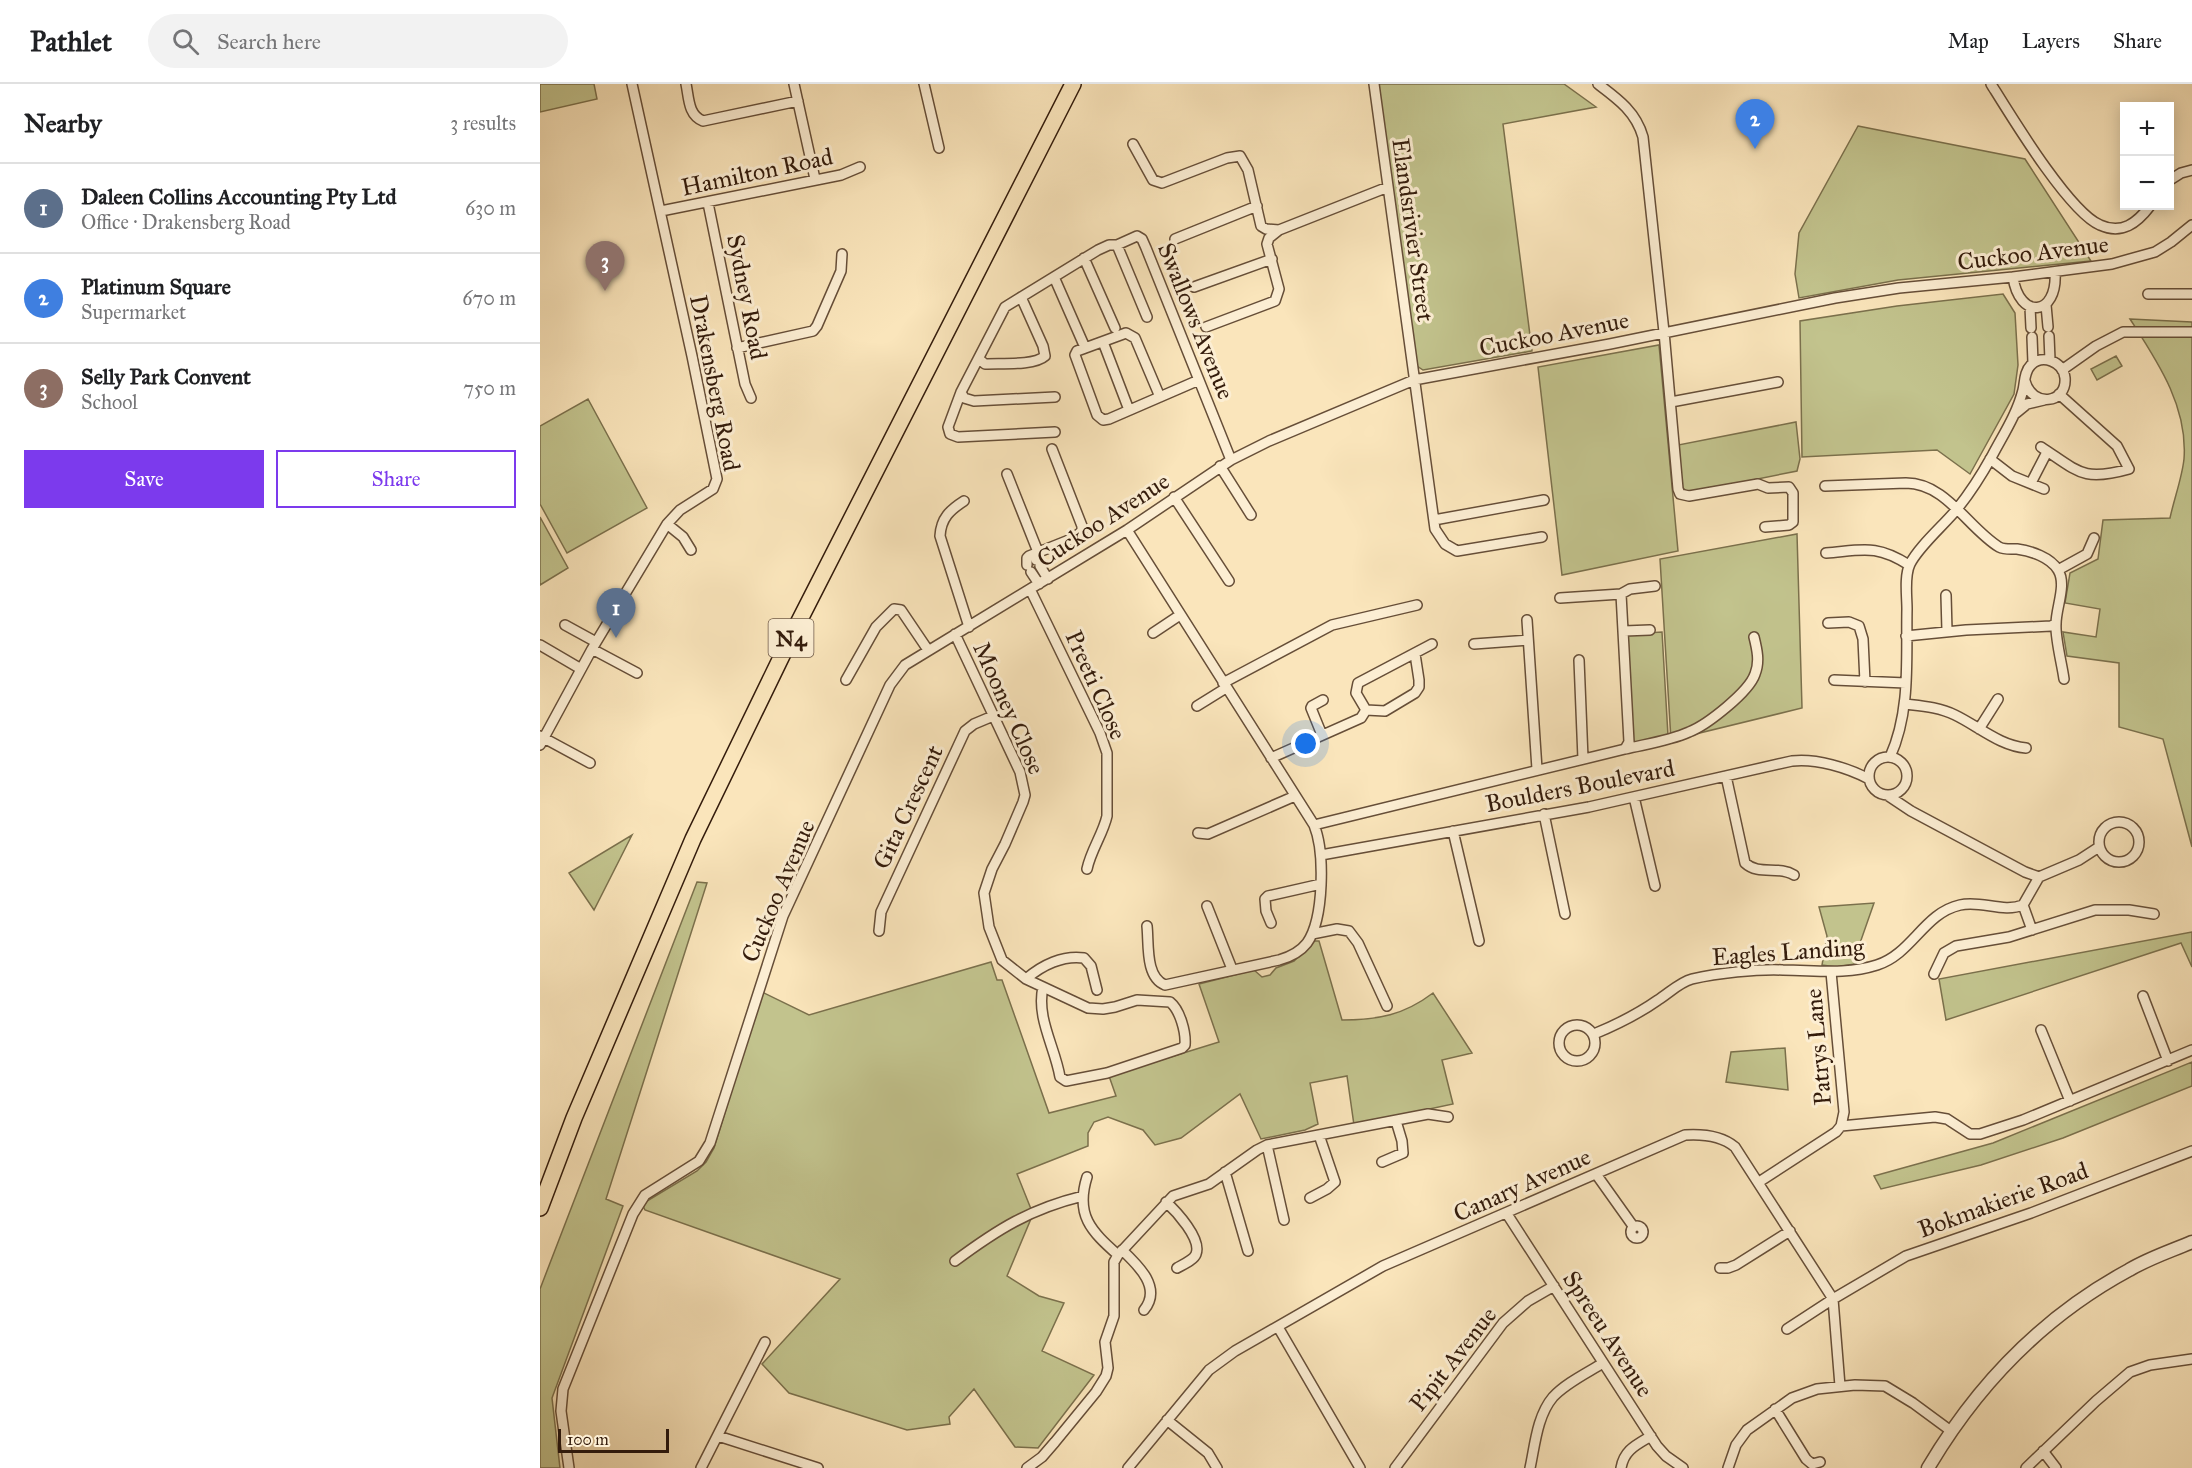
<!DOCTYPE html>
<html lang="en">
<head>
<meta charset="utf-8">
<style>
	body { margin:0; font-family:"IM FELL Great Primer",serif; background:#f2f2f2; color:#202124 }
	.controls { position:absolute; right:18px; top:18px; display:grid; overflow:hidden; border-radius:0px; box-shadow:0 3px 15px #0003 }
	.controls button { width:54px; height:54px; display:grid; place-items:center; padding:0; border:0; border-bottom:2px solid #e0e0e0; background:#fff; color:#202124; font:30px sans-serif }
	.scale { position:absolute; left:18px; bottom:15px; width:111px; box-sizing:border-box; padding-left:6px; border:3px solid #341c0c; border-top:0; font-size:16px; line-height:21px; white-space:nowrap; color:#341c0c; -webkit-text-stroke:4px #fceed3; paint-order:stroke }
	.you { position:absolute; left:766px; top:660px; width:21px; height:21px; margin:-15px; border:4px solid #fff; border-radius:50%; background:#1a73e8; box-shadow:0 0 0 9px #1a73e833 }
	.badge { display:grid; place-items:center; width:39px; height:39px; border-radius:50%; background:#7c3aed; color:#fff; font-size:20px; font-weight:700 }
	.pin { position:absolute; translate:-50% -50px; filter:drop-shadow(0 2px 3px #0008) }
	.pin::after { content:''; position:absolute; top:32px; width:21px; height:18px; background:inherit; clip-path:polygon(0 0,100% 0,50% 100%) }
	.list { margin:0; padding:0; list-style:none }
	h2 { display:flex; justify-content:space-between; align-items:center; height:78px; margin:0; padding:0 24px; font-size:26px }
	h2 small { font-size:20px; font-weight:400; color:#757577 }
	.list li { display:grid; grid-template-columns:39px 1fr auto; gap:18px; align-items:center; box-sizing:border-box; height:90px; padding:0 24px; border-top:2px solid #e0e0e0 }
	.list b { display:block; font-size:22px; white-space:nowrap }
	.list p { margin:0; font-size:20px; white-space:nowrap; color:#757577 }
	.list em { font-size:20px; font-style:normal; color:#757577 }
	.actions { display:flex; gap:12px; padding:18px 24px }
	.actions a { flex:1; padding:14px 0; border:2px solid #7c3aed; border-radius:0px; text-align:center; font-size:21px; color:#7c3aed }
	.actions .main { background:#7c3aed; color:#fff }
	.icon { flex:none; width:33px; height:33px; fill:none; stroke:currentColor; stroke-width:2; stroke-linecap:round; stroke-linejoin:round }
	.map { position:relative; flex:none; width:1652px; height:1384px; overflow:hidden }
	header { display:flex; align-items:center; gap:36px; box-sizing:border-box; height:84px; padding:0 30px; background:#fff; border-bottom:2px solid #e0e0e0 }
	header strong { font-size:28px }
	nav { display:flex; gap:33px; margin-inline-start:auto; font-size:21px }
	.search { width:420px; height:54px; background:#f2f2f2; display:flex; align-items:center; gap:15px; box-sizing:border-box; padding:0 21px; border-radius:33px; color:#757577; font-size:22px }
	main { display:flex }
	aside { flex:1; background:#fff }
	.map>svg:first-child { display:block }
	.green { fill:#c2c38d; stroke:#7b704c; stroke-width:1.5 }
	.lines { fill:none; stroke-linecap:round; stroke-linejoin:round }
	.minor-casing { stroke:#664e38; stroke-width:12 }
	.tertiary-casing { stroke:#664e38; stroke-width:15 }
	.trunk-casing { stroke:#341c0c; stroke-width:18 }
	.minor { stroke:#fceed3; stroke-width:9 }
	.tertiary { stroke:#fceed3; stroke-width:12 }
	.trunk { stroke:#fae5bb; stroke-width:15 }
	.labels { text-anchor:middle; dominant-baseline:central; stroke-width:6; stroke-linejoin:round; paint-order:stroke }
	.shield { fill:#fceed3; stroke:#705b48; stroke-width:1.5 }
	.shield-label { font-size:22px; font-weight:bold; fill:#341c0c }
	.street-label { font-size:24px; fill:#341c0c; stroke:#fceed3 }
</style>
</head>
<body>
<header>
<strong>Pathlet</strong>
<div class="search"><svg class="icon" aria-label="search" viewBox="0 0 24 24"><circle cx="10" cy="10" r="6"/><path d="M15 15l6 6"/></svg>Search here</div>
<nav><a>Map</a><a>Layers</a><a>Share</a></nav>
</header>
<main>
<aside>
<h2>Nearby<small>3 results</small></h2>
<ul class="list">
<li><span class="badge" style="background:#5c6f8a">1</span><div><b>Daleen Collins Accounting Pty Ltd</b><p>Office · Drakensberg Road</p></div><em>630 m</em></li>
<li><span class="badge" style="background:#3f7fe0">2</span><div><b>Platinum Square</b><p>Supermarket</p></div><em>670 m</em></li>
<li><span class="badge" style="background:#8d6e63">3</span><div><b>Selly Park Convent</b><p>School</p></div><em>750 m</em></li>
</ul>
<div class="actions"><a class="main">Save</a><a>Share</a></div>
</aside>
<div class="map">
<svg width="1652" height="1384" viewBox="0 0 1652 1384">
	<rect width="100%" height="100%" fill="#fae5bb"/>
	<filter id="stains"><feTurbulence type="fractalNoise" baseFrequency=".00333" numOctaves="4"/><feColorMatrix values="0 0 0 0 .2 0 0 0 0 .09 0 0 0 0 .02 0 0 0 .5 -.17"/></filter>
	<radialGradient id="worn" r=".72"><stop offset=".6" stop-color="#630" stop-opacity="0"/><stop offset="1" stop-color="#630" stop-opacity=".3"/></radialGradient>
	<!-- green -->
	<path class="green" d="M0,0h54l3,15 -57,13z
		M838,0h186l32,23 -93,17 29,227 -109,19 -6,-4z
		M1318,42l167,33 66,102 -193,19 -99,18 -4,-24 4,-41z
		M1463,210l12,19 3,52 -4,29 -44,80 -33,-24 -135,7 -2,-136 97,-15z
		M1590,235l62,3v525l-29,-108 -44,-12v-64l-52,-7 -4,-24 33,5 4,-28 -35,-6 5,-30 28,-14 5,-39 67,-2c4,-19 12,-40 14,-59 4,-53 -27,-98 -54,-140z
		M1119,261l19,206 -116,24 -24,-208z
		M1576,272l6,10 -25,14 -6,-11z
		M48,315l59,109 -80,45 -27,-49v-78z
		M1256,338l4,37 -3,12 -109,22 -7,-7 -3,-41z
		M0,433l28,51 -28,17z
		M1257,450l5,174 -131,32 -11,-181z
		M1122,548l6,104 -36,8 -4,-108 2,-2z
		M92,751l-38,75 -25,-37z
		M157,798l10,1 -101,316 17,7 -71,192 8,70h-20v-179z
		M1334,819l-14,40 1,20 -25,4 -14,-2 5,-29 -8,-29z
		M1652,848v35l-11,-24 -235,77 -7,-41z
		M774,857h5l23,79c36,0 62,-5 91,-27l39,60 -30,7 11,44 -99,21 -7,-49 -37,7 8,41 -13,6 -44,9 -21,-45 -59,44 -26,7 -12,-15 -35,-13 -14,5 -6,11v13l-71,28 16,40 -26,62 32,20 25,7 -22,48 52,24 -56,73 -23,-1 -41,-58 -25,28 1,7 -43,6 -118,-37 -27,-29 78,-85 -195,-69 -3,-6 55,-33 9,-9 8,-14 48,-156 47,23 182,-53 6,18h5l47,133 67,-17 -7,-20 110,-34 -20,-58 55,-14 8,7 8,-2 6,-7 18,-7z
		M1245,964l3,42 -62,-8 5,-30z
		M1652,978v24l-129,52 -82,27 -100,24 -7,-13 119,-33z"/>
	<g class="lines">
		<!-- minor casing -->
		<g class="minor-casing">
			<path id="minor" d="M146,0c3,14 2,31 17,37l95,-20
				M254,0l21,95
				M384,0l15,64
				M834,0l61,445 10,15 12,7 85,-14
				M1058,0c20,15 38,28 45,53l21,195 14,157 2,5 9,2 69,-12 10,4 21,-1 4,6v29l-4,3 -24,2
				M1451,0c20,32 78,128 109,141 22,10 37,-2 50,-19
				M593,60l20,36 9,3 65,-25 13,-2 8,14 13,56 5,3 13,1
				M1630,96l11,-7 11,-3
				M168,119l37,181 6,14
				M121,127l180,-36 19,-8
				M635,155l82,-33
				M577,161l30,72
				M544,174l31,70
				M514,193l29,66
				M1473,193c6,43 45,40 42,-5
				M654,203l78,-28
				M1608,210h44
				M1506,221l2,22
				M1490,223l1,21
				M666,243l69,-26 4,-12 -12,-45 2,-6 10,-8 109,-43
				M1509,252l1,24
				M1492,253l1,26
				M563,258l26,68
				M197,264l76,-17 4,-5 24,-55 1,-17
				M439,275l6,5c15,-1 49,2 60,-8l-2,-10 -22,-49
				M1522,286l34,-24 27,-14h69
				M421,308l3,6 10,3 81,-4
				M620,313l-25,-59 -9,-5 -49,18 -2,4 22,60 6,5 6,-1 90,-39
				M1131,318l107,-20
				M1476,329l11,-9 17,-4
				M515,348l-97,5 -8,-3 -2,-7 13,-35 44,-85 93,-57 11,-5h8l20,-9 5,3 4,9 85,212
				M1501,363c38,25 42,35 88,22l-12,-23 -58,-52
				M1450,375l22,17 32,13
				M680,382l31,49
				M467,390l31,78 -2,2v6
				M1491,399l16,-31
				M1285,402l81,-3c40,0 62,45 93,64 6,3 12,2 18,2 14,2 33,8 41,21 9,15 -2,37 -2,54 -1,14 6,40 8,55
				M634,413l55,84
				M424,417c-14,9 -23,17 -24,35l29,91
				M894,436l110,-20
				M127,440l16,13 8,13
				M587,446l187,295c11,27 10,94 -7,118 -7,9 -17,14 -28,17l-114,25c-20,-8 -16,-41 -18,-59
				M1286,469c37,-3 50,-9 83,12
				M487,481v-7l2,-2 45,-18 8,-7v-5l-30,-77
				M500,482l8,13
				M1518,486l29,-16 7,-16
				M491,488l8,12
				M490,505l70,144 7,20v63c-4,18 -16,34 -20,53
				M1081,510l9,-5 25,-3
				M1406,511l1,36
				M987,536l10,149
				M1288,539l21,-1 10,4 4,13 2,43
				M25,541l31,17
				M1084,547l26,-1
				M613,549l27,-18
				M415,550l65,138 5,23 -2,7 -18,42 -13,25 -8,24 5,34 13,33 24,19 62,29 15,1 12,-2 22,-7 33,2c10,8 16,30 15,43l-3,3 -75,25 -41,8 -6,-4c-5,-30 -24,-59 -17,-90
				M1366,552l60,-6 85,-4 4,-2
				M934,560l54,-4
				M0,561l41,24
				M52,565l45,24
				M1039,576l4,99
				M306,596l30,-53 18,-18 7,1 27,40
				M1294,596l72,3
				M683,599l109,-58 85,-20
				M1365,620c17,2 34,3 50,11 23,11 45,31 71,33
				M657,622l29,-18
				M826,626l19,1 30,-18 4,-6v-7l-4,-26
				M1439,645l19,-30
				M782,651l-11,-27 1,-2 11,-6
				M0,652l50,27
				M0,661l52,-96 75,-125 13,-14 33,-21 4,-10 -25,-123 -60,-272
				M1085,665c21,-5 44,-8 64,-17 18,-7 60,-40 66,-58 5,-12 2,-25 -1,-37
				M1350,673c21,-46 16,-99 17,-148 0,-13 -3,-33 3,-45 9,-18 34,-39 47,-55 13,-16 25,-35 35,-53 11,-21 25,-42 31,-66 2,-8 1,-18 8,-25 11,-11 32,-4 34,13 2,26 -33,30 -40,3
				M1329 692a19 19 0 1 1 38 0a19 19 0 1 1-38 0Z
				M731,674l90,-40 5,-8 -10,-17 2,-10 74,-39
				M1186,692l19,87c14,13 33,2 49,12
				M1347,711l24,16 114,61 14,5
				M1094,713l21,89
				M1004,730l21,100
				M1559 758a20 20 0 1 1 40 0a20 20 0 1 1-40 0Z
				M774,741l311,-76 4,-7 -8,-148 -61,4
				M913,747l26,110
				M658,749l10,1 87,-38
				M781,771l268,-48 203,-46c24,-3 56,7 77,18
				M1483,821l9,25
				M667,822l25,63
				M731,839l-5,-12 -1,-12 3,-3 53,-12
				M339,847l2,-19 84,-181 9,-7 19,-8
				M772,850l25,-5 12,2 9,12 29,63
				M1394,890l10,-21 12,-7 53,-9 86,-27h34l25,4
				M486,895c16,-14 37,-24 58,-21l7,8 6,24
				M1603,912l25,65
				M1019 959a18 18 0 1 1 36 0a18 18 0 1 1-36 0Z
				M1501,946l29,71
				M1054,950c22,-9 44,-20 64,-34 11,-7 22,-18 34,-21 26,-6 64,-10 91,-9 32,0 63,5 94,-5 35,-11 47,-52 83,-60 21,-5 43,8 63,0l16,-28 40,-17 20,-13
				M1301,1042l94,-9 12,2 23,15h10l43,-14 169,-70
				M727,1061l17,75
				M842,1078l21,-9 -1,-12 -6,-20
				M685,1088l23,79
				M1056,1090l37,52
				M547,1093c-12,38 4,54 31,78
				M1219,1098l77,-50 5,-6 3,-14 -13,-140
				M770,1114l17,-9 8,-7 -16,-47
				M626,1118c10,9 36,37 30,52 -2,6 -14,11 -19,14
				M967,1130l150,232 9,10 17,12
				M1091 1148a6 6 0 1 1 12 0a6 6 0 1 1-12 0Z
				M582,1166c17,16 40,38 22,60
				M415,1177c43,-32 75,-52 128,-65
				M1180,1184h8l8,-3 54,-34
				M738,1243l82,141
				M1247,1245l46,-30 73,-43 125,-43 161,-62
				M1235,1325l31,50 6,5 8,-2
				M627,1336l41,33 9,15
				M178,1352l100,32
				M1503,1367l13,17
				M29,1384l-8,-57 2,-22 70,-175 12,-19 54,-34 11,-18 73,-227 107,-231 15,-20 222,-135 104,-70 38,-19 145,-61 196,-36 225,-46 64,-10 114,-11 99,-13 43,-12 16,-10 21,-17
				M161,1384l64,-126
				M487,1384l15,-11 13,-15 41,-50 10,-16 2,-8 -3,-26 9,-26v-54l4,-7 55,-59 36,-12 48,-34 10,-5 161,-31 20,3
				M588,1384l81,-98 26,-19 148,-85 302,-131c16,-1 37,1 50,12l98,152 7,87
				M855,1384l108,-145 25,-22 26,-15
				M990,1384c5,-23 7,-52 23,-71 13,-14 34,-24 50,-34
				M1081,1384c3,-18 15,-23 30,-32
				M1188,1384l8,-23 11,-15 45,-32 25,-9 38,-4 30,1 28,17 38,28
				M1486,1384l70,-67 34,-29 20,-7 42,-6"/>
		</g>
		<!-- tertiary casing -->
		<g class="tertiary-casing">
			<path id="tertiary" d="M1388,1384c49,-83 116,-152 201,-198 20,-12 42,-19 63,-28"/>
		</g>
		<!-- trunk casing -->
		<g class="trunk-casing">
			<path id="trunk" d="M0,1124l34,-90 119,-279 98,-202 282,-553"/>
		</g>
		<!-- minor -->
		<use href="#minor" class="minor"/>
		<!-- tertiary -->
		<use href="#tertiary" class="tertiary"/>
		<!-- trunk -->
		<use href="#trunk" class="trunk"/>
	</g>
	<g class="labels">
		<!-- shield labels -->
		<rect class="shield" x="228.5" y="535" width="45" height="38" rx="4.5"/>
		<g class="shield-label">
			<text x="251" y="554">N4</text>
		</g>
		<!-- street labels -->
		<g class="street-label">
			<text transform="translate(217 88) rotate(-12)">Hamilton Road</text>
			<text transform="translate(873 146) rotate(82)">Elandsrivier Street</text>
			<text transform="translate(1493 169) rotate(-7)">Cuckoo Avenue</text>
			<text transform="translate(207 213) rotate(79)">Sydney Road</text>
			<text transform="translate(656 237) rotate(68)">Swallows Avenue</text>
			<text transform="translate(1014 250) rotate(-11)">Cuckoo Avenue</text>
			<text transform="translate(175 299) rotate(79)">Drakensberg Road</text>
			<text transform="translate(563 436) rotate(-33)">Cuckoo Avenue</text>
			<text transform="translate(556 601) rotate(66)">Preeti Close</text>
			<text transform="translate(469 624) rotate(66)">Mooney Close</text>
			<text transform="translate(1040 702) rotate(-11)">Boulders Boulevard</text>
			<text transform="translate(368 723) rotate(-65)">Gita Crescent</text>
			<text transform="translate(238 807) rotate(-67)">Cuckoo Avenue</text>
			<text transform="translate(1248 868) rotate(-4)">Eagles Landing</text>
			<text transform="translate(1278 963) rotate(-95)">Patrys Lane</text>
			<text transform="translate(982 1101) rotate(-24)">Canary Avenue</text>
			<text transform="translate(1463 1116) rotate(-20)">Bokmakierie Road</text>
			<text transform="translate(1068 1250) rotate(57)">Spreeu Avenue</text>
			<text transform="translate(913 1275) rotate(-52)">Pipit Avenue</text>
		</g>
	</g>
	<rect width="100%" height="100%" filter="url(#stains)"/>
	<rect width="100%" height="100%" fill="url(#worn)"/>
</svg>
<div class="controls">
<button>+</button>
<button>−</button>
</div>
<div class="scale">100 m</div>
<div class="you"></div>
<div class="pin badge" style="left:76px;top:554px;background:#5c6f8a">1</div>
<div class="pin badge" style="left:1215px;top:65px;background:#3f7fe0">2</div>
<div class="pin badge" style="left:65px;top:207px;background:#8d6e63">3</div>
</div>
</main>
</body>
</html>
